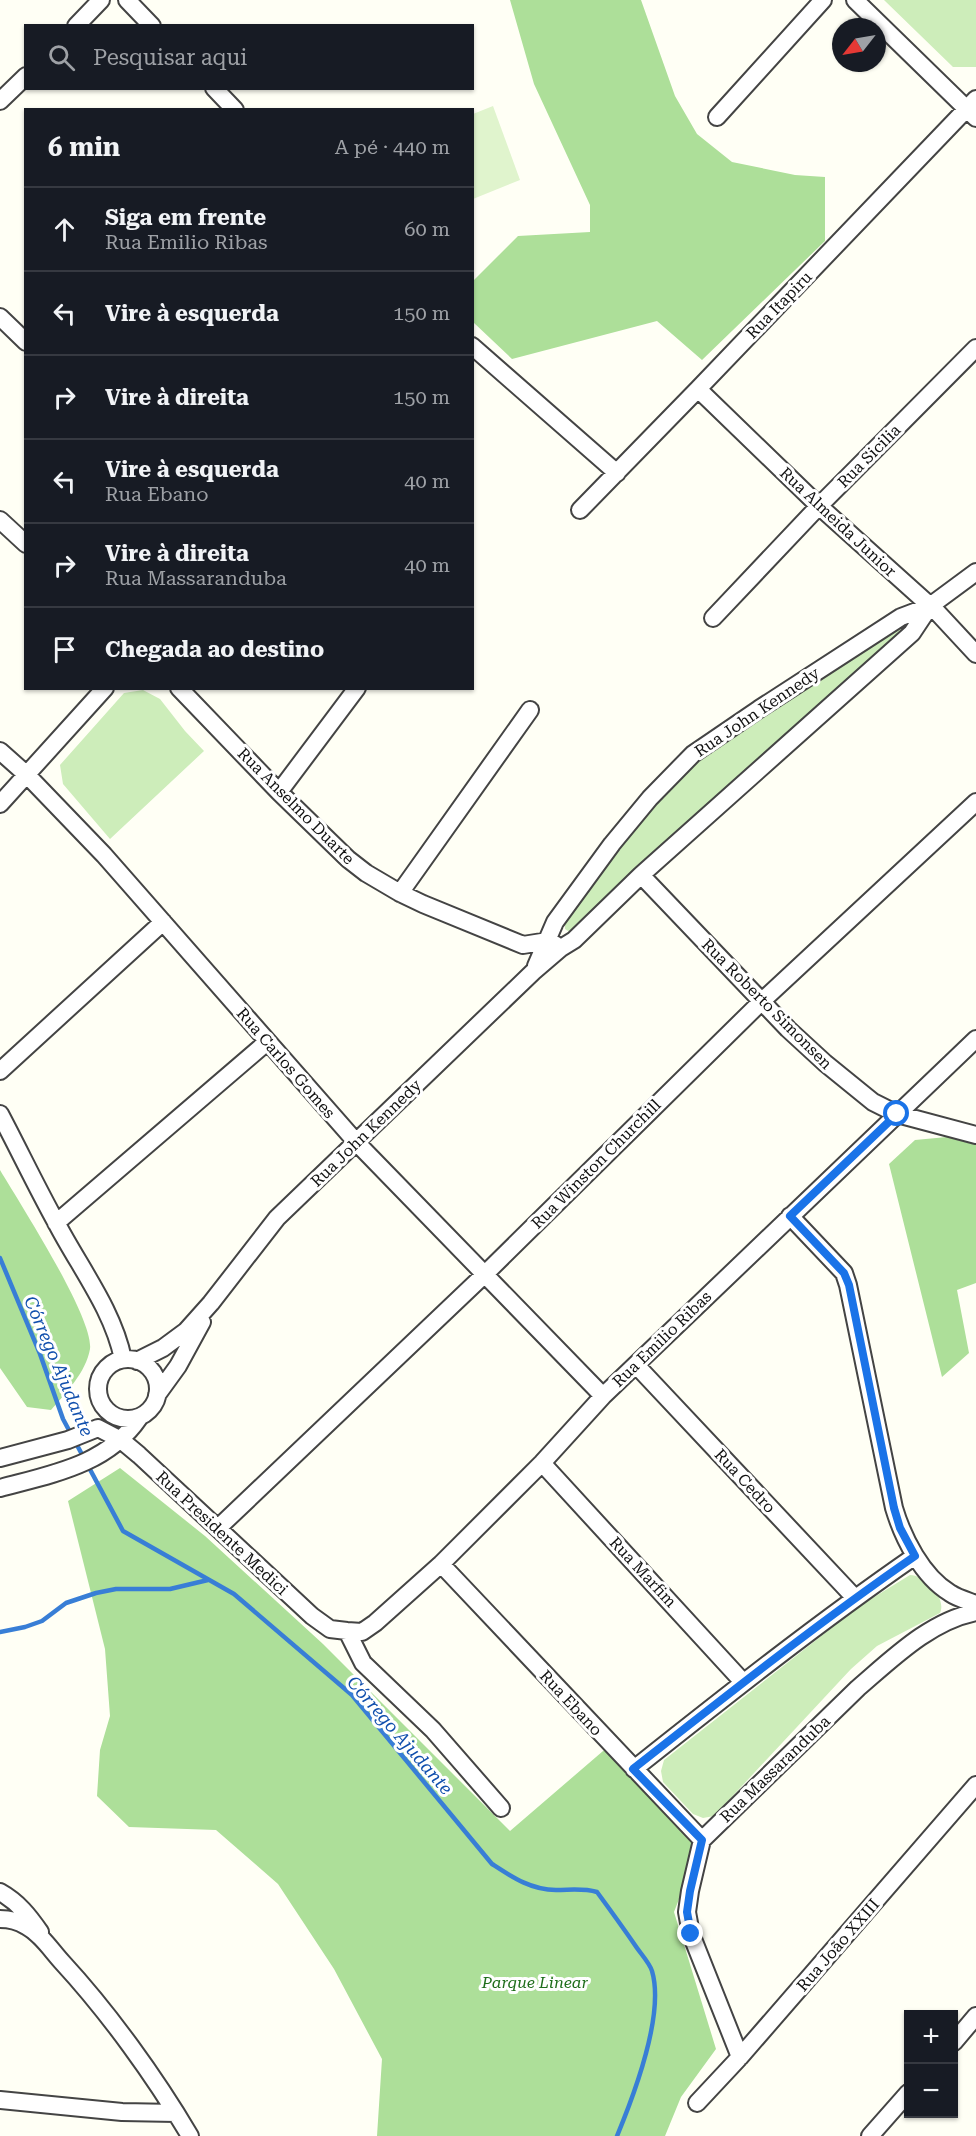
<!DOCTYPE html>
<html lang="pt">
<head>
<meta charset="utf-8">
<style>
	body { margin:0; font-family:"Roboto Serif",serif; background:#242831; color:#f1f3f6 }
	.controls { position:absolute; right:18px; bottom:18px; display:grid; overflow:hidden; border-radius:0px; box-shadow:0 2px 4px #0004 }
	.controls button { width:54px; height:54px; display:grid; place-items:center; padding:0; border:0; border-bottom:2px solid #363941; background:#171b24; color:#f1f3f6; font:30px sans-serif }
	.compass { position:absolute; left:832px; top:18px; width:54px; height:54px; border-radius:50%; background:#171b24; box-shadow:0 2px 4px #0004; rotate:239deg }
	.stop { position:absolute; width:18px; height:18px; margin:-14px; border:4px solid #1a73e8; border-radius:50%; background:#fff }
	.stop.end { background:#1a73e8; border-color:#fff; box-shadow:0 2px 6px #0008 }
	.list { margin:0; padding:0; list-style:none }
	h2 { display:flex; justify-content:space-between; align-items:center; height:78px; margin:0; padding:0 24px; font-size:26px }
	h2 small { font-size:20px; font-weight:400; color:#9ea1a6 }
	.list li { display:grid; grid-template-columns:39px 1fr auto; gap:18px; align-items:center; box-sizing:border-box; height:84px; padding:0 24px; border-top:2px solid #363941 }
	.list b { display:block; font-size:22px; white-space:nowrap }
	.list p { margin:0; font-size:20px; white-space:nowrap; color:#9ea1a6 }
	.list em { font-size:20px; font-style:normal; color:#9ea1a6 }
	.icon { flex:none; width:33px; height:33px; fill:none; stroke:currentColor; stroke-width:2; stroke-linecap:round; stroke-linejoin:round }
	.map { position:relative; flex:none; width:976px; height:2136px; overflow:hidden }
	.search { position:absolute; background:#171b24; box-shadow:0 2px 4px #0004; left:24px; top:24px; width:450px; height:66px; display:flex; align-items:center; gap:15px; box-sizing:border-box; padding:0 21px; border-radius:0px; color:#9ea1a6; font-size:22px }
	.panel { position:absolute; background:#171b24; box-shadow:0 2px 4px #0004; left:24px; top:108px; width:450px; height:582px; border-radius:0px }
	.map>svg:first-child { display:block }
	.green { fill:#cdedba }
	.forest { fill:#addf99 }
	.pitch { fill:#e0f4cd }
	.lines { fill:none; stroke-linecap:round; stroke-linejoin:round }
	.stream { stroke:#387ed6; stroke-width:4.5 }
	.minor-casing { stroke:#444; stroke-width:20 }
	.minor { stroke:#fff; stroke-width:16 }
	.route { stroke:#1a73e8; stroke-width:8 }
	.labels { text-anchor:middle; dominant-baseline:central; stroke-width:6; stroke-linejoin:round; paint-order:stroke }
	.street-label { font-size:16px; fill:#111; stroke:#fff }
	.park-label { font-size:16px; font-style:italic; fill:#1f6e1b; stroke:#fff }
	.water-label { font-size:18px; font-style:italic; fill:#104fad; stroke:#fff }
</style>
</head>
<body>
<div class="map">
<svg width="976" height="2136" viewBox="0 0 976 2136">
	<rect width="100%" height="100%" fill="#fffff5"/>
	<!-- green -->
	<path class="green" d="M884,0h92v67h-23z
		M901,624l4,5 -332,301 -5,1 -3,-2v-8l93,-121 41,-42z
		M143,690l17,9 25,32 19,20 -94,88 -47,-55 -3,-19 64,-72z
		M910,1575c15,0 37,23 30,38l-63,33 -26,23 -137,147 -11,2 -10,-4 -30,-32 -2,-11 3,-11 194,-153z"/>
	<!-- forest -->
	<path class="forest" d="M510,0h131l34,96 22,38 35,28 63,13 30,2v64l-123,119 -45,-39 -145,38 -39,-37v-41l45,-45 72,-4v-27l-56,-121z
		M947,1137l29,8v138l-19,7 12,63 -27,24 -53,-213 26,-24z
		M0,1170c19,32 94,148 90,179 -4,23 -24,44 -39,61l-24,-3 -27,-39z
		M120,1468l85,68 118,108 187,187 100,-86 92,95 -28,72 42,137 -35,48 -16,39h-288l5,-77 -48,-90 -56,-85 -62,-54 -87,-3 -32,-31 3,-46 10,-34 -5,-67 -37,-148z"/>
	<!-- pitch -->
	<path class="pitch" d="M493,106l27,74 -47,19v-85z"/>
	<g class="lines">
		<!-- stream -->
		<path class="stream" d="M0,1258l40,96 23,65 60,112 111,63 118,101 140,169c20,13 39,26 64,26 15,0 27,-2 41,2 14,19 27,37 40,56 5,7 13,16 15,23 13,44 -18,124 -35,165
			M0,1632l25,-5 17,-6 24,-18 30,-10 20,-4h54l38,-9"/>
		<!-- minor casing -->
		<g class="minor-casing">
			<path id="minor" d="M127,0l25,26
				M855,0l121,118
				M76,26l25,-26
				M214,88l21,22
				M0,101l26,-25
				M717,117l106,-117
				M0,317l26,25
				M472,346l145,127
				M698,389l121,117 118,106 39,42
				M580,510l118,-121 278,-290
				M0,520l26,24
				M713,618l106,-112 157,-158
				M179,688l100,104 69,67 18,14 34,20 23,11 100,41 25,-4 8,4
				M0,751l27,24 77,80 253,288 246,253
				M279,792l78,-104
				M0,804l105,-116
				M641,875l147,154 37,34 48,39 24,12 79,21
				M400,893l130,-183
				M536,966l19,-44 57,-78 38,-46 43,-44 66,-45 142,-92 29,-11 46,-34
				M0,1071l163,-149
				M0,1114c19,36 37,74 57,110 23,44 56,86 66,135
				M790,1216l54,57 4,12 46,223c9,30 28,68 56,85 7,5 18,8 26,11
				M56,1223l211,-181
				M98 1389a30 30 0 1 1 60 0a30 30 0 1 1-60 0Z
				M137,1361l26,-13 23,-17 25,-28 66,-85 256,-246 28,-24 13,-8 67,-65 271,-242 18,-27
				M636,1365l219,233
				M157,1395l21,-29 24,-44
				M0,1458l68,-18 30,-12 23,12 18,15 173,161 18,13 17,2 15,1 13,-9 66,-59 101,-101 61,-67 373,-357
				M542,1463l201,219
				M0,1488c52,-14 107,-23 139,-70
				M218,1528l267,-254 276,-272 215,-200
				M441,1564l261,276
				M347,1631l16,32 70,67 68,78
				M634,1769c92,-73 184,-146 281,-213
				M0,1892c18,10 29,24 40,40
				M0,1919c9,0 18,2 26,7 15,8 25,24 36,36 47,51 93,115 128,174
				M954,2042l22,-26
				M740,2057l-49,-123 -4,-22 3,-21 12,-51 156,-152c35,-30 72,-67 118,-76
				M0,2100l122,12 54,1
				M697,2103l43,-46 236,-272
				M870,2136l38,-43"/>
		</g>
		<!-- minor -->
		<use href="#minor" class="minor"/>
	</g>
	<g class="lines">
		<!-- route -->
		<path class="route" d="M691,1934l-4,-22 3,-21 12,-51 -69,-71c93,-73 185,-146 282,-213l-15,-28 -6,-20 -45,-223 -5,-12 -54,-57 107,-102"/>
	</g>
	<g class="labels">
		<!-- street labels -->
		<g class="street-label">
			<text transform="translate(779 305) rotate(-46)">Rua Itapiru</text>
			<text transform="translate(869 456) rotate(-45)">Rua Sicilia</text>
			<text transform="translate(838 522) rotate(43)">Rua Almeida Junior</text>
			<text transform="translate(757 712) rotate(-34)">Rua John Kennedy</text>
			<text transform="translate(296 806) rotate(45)">Rua Anselmo Duarte</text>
			<text transform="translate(767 1004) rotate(45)">Rua Roberto Simonsen</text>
			<text transform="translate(286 1063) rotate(49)">Rua Carlos Gomes</text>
			<text transform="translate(366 1133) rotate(-44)">Rua John Kennedy</text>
			<text transform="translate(596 1164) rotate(-45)">Rua Winston Churchill</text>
			<text transform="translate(662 1339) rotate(-44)">Rua Emilio Ribas</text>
			<text transform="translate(745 1481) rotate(47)">Rua Cedro</text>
			<text transform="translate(222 1533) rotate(43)">Rua Presidente Medici</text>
			<text transform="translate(643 1572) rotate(47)">Rua Marfim</text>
			<text transform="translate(571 1703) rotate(47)">Rua Ebano</text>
			<text transform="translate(775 1769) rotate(-44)">Rua Massaranduba</text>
			<text transform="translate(838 1945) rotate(-49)">Rua João XXIII</text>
		</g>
		<!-- park labels -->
		<g class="park-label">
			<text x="535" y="1982">Parque Linear</text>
		</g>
		<!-- water labels -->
		<g class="water-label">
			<text transform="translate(59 1366) rotate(67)">Córrego Ajudante</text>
			<text transform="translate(400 1735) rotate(49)">Córrego Ajudante</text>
		</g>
	</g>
</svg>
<div class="controls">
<button>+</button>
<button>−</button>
</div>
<svg class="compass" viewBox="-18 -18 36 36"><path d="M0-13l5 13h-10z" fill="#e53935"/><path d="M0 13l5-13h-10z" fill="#9ea1a6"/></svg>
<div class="stop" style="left:897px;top:1114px"></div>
<div class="stop end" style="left:691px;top:1934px"></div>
<div class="search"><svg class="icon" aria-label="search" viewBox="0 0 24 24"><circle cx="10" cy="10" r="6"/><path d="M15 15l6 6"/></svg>Pesquisar aqui</div>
<section class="panel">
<h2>6 min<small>A pé · 440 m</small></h2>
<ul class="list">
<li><svg class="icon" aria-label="ahead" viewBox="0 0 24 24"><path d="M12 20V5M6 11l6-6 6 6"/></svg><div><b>Siga em frente</b><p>Rua Emilio Ribas</p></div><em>60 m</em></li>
<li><svg class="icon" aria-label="left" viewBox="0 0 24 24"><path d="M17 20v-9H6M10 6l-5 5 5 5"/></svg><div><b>Vire à esquerda</b></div><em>150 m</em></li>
<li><svg class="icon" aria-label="right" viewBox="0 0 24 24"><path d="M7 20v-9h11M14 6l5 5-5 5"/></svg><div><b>Vire à direita</b></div><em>150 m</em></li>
<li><svg class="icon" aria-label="left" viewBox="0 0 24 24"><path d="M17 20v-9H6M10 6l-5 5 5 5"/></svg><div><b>Vire à esquerda</b><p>Rua Ebano</p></div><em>40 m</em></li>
<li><svg class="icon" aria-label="right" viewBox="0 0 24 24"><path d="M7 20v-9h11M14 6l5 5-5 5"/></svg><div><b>Vire à direita</b><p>Rua Massaranduba</p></div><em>40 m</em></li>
<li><svg class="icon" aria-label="arrive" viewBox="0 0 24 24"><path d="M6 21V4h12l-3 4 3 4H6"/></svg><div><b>Chegada ao destino</b></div></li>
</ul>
</section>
</div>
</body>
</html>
